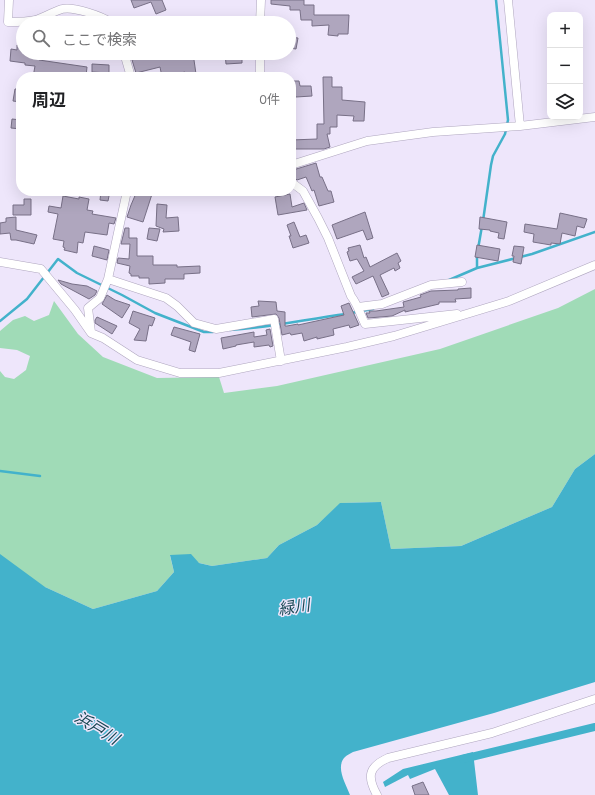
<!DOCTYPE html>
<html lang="ja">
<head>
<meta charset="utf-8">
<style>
	body { margin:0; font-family:Karla,"Noto Sans JP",sans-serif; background:#f6f6f6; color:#202124 }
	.controls { position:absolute; right:12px; top:12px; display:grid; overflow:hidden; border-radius:8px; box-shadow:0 4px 16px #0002 }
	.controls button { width:36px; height:36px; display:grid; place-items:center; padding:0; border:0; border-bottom:1px solid #e0e0e0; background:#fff; color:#202124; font:20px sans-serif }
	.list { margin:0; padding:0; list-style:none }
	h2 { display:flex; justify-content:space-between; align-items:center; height:52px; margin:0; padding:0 16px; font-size:17px }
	h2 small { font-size:13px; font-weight:400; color:#757577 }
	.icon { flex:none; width:22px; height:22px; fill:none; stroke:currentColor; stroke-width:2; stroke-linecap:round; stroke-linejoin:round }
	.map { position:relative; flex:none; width:595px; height:795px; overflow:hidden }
	.search { position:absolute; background:#fff; box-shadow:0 4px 16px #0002; left:16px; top:16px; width:280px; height:44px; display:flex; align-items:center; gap:10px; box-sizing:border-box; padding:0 14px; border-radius:22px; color:#757577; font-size:15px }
	.panel { position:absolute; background:#fff; box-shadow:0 4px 16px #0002; left:16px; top:72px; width:280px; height:124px; border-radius:16px }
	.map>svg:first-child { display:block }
	.green { fill:#a0dbb7 }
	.water { fill:#43b2cb }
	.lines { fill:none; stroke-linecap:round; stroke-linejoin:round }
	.stream { stroke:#43b2cb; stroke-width:2.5 }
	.canal { stroke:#43b2cb; stroke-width:8 }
	.building { fill:#afa6be; stroke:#787087 }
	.minor-casing { stroke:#afa6bf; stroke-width:9 }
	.minor { stroke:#fff; stroke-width:8 }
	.labels { text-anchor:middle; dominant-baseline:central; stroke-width:3; stroke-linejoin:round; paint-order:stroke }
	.water-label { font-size:16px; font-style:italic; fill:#184853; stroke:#eee6fb }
</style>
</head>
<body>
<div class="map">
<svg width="595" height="795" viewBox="0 0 595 795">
	<rect width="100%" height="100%" fill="#eee6fb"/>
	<!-- green -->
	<path class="green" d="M595,289v165l-20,15 -23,38 -91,39 -70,3 -10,-47 -40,1 -24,22 -38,20 -12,13 -55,8 -42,-10 4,16 -17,19 -64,18 -48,-22 -45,1v-217l5,6 9,2 12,-9 4,-14 -13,-6 -17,-2v-17l13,-11 12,-4 9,5 15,-6 5,-14 24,33 25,23 54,21 62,-1 5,16 53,-7 163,-37 118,-41z"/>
	<!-- water -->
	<path class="water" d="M595,454v228l-101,31 -141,39c-2,1 -6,3 -8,5 -10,10 1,27 5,38h3h-353v-241l45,33 48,22 64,-18 17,-19 -4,-17 21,-1 8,9 13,3 55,-8 12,-13 38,-20 23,-22 41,-1 10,47 70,-3 91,-39 23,-38z
		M473,752l5,43h-29l-14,-26 -25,10 -2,-4 -23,12 -2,-5 20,-13z"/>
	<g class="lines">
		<!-- stream -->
		<path class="stream" d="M483,221l8,-56 2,-9 12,-22 3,-14 -12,-120
			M478,249l4,-23
			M477,268v-13
			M449,280l28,-12 55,-14 63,-22
			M351,313l22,-4
			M0,321l27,-22 31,-40 19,14 45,22 33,18 49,19h9
			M230,330c39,-2 77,-11 116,-16
			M0,471l40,5"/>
		<!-- canal -->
		<path class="canal" d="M463,759l132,-32"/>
	</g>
	<!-- building -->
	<path class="building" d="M131,0h31l4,10 -10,4 -5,-12 -17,6z
		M271,0h33v5h10v10h35l-1,19h-10v2l-10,-1 1,-10 -17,1v-6h-11l-1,-10h-10v-4l-19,-2z
		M289,37l9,1 -2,11 -7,-1z
		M17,45l6,1v7h17l-1,7 48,7 -1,10h-53l2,-11 -10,-1v-2l-15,-2 1,-12 6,1z
		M160,53h33l3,21 -10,2 -1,-4 -23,5 -2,-10 -24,6 -4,-13z
		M225,53h17v10l-16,1z
		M92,64l17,1v8l-17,-1z
		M323,77h9v10h10v13l23,2 -1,19h-11l1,-5 -17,-1v12h-7v7h-3l3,13 -6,2h-33v-9l26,-1v-15h7z
		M291,81h8l1,5h11l1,10 -16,1 -1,-2h-4z
		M15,89h6v13l-8,-1z
		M12,119l9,1v9l-10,-1z
		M316,163l4,14h2l6,14h3l3,11 -15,4 -5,-16 -2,1 -6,-14 -9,3 -2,-2 -2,-8z
		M101,191h9l-2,10 -8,-1z
		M137,191h16l-10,31 -16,-5 4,-12z
		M290,194l2,13 12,-4 3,7 -29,5 -3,-18z
		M63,196l16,3v-2l10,2 -2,11 6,1 -1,3 24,4 -2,6 -5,-1 -2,12 -22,-3 -2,11 -5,-1 -1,11 -13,-3 1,-2 -2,-1 1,-6 -11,-2 5,-25 -10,-2 1,-6 12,2z
		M24,199h7v16h-18v-10h11z
		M157,204l10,1 -1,13 12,-1 1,14 -16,1 1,-3 -8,-3z
		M365,212l8,26 -6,2 -4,-10 -26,9 -5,-14z
		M560,213l27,6 -3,9 -7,-2 -2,10 -13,-3 -2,11 -9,-1v2l-18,-3 1,-8 -10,-2 1,-8 32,5z
		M16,217v13l21,5 -3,9 -18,-4h-5l-1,-7 -10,1v-11l6,-1v-4z
		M480,217l27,5 -3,17 -6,-1 1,-5 -9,-2v-1l-11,-1z
		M294,222l6,15 6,-2 3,8 -16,5 -4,-12h2l-4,-11z
		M125,228h4v10h8v18h16v9h24v2l23,-1v7l-16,1v5h-19v4l-16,1v-6h-10v-2h-8v-2l-2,-1 1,-7 -13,-3 1,-5 11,1 1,-15h-9z
		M149,228l11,1 -3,12 -10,-2z
		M360,245l4,13 2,-1 4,10 27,-14 4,8 -3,2 2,5 -5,3 -1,-3 -14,7 9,19 -7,3 -9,-21 -17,8 -4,-7 12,-6 -7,-12 -7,2 -3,-9 2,-1 -1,-3z
		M477,245l23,4 -2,12 -23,-4z
		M94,246l15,4 -2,10 -15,-4z
		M514,246l10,1 -3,17 -8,-2 1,-6h-2z
		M58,280l14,4 15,2 10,5 -2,4 -6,4 -28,-15z
		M471,288v10l-16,1 1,3h-17v2l-34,8v-2l-13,6 -24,2 -2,-5h4l-1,-2h7l28,-4 -1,-5 18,-5 -1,-2 11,-4 27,-1v-1z
		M107,295l8,5 15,5 -8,13 -20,-14z
		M258,301l18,1 1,9 8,1v14h2l11,-2v1l46,-10 -3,-9 8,-3 10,22 -9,3 -1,-3 -16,4 1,6 -17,4v-2l-13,4 -2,-8 -11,2 -1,-2 -8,2 -3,-17 -3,-4 -24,3 -1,-10 8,-1z
		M133,311l22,7 -3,8 -3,-1 -3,16 -12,-1 6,-11 -11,-6z
		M97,317l20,9 -5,8 -17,-11v-3z
		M174,327l26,7 -5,18 -6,-2 2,-8 -20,-7z
		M270,329l3,17 -3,1 -1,-2 -15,2v-5l-18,3v1l-13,3 -2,-11 33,-6v5l13,-2 -1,-5z
		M423,782l6,13h-14l-3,-9z"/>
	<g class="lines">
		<!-- minor casing -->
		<g class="minor-casing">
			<path id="minor" d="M9,0l-1,22c9,0 19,0 28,-2 8,-3 17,-8 26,-11 11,-3 40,7 50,14
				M508,0l12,126
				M260,23l1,-23
				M124,53l7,24
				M260,77v-24
				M291,165l76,-24 66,-9 87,-6 75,-9
				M291,182l12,9 15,27 10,20 23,58c7,9 9,18 14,28l92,-10
				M0,262l41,7 34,41 16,23 12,5 34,22 43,13h39l128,-26 47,-11 115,-35 86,-36
				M108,279l58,19 11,8 17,17 22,6 58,-10 7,42
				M358,307l24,-3 49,-19 31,-3
				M91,332l-3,-24 12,-10 8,-19 19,-88
				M377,795c-10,-18 -9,-28 11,-37l104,-25 103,-34"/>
		</g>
		<!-- minor -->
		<use href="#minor" class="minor"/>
	</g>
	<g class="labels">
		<!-- water labels -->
		<g class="water-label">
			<text transform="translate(294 607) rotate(-8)">緑川</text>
			<text transform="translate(97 728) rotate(31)">浜戸川</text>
		</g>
	</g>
</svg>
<div class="controls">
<button>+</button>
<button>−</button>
<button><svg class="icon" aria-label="layers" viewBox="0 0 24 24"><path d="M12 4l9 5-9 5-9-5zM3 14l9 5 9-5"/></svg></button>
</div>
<div class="search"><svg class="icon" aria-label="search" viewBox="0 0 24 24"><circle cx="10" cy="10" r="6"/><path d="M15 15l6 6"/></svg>ここで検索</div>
<section class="panel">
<h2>周辺<small>0件</small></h2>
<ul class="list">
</ul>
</section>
</div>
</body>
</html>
